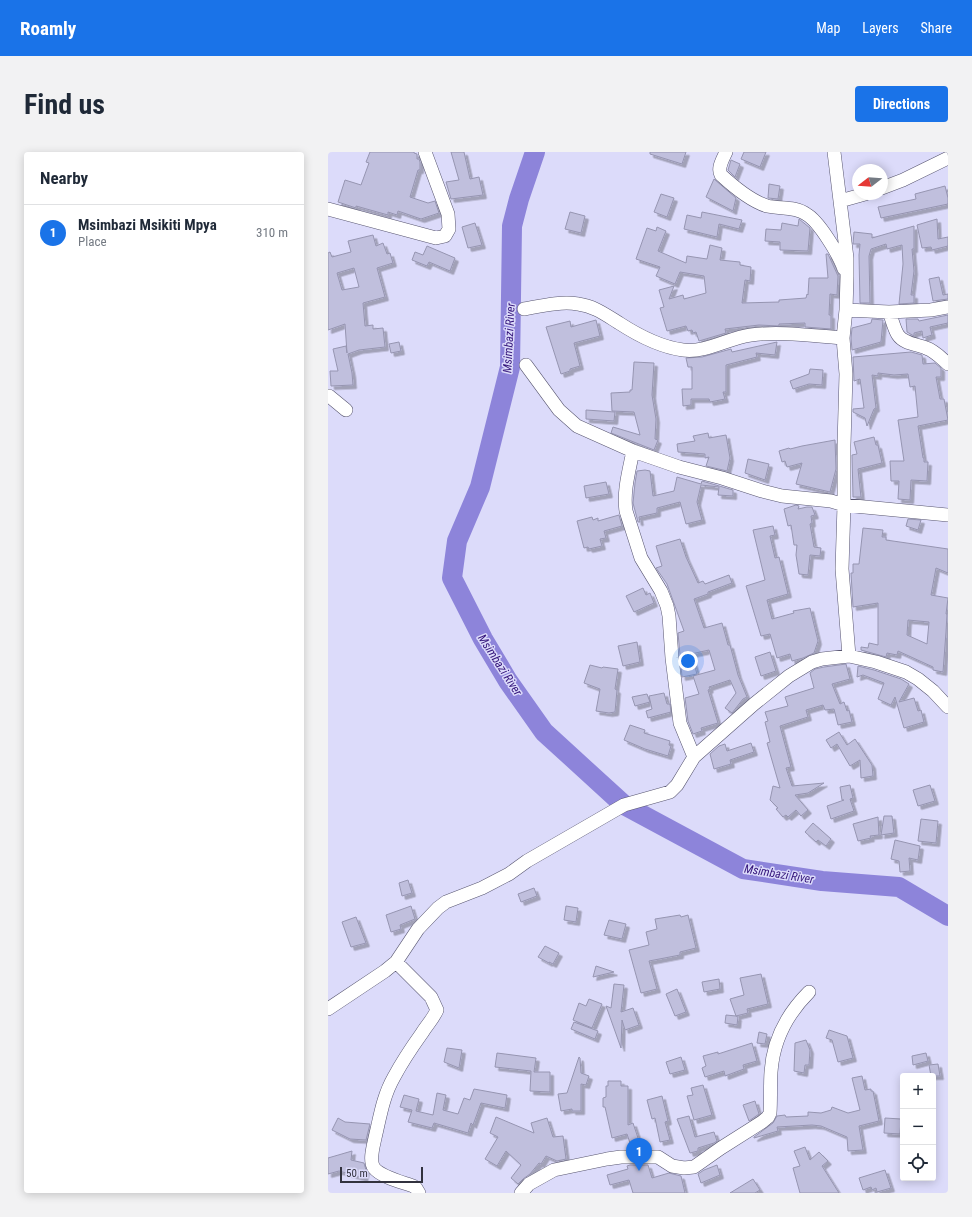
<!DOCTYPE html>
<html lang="en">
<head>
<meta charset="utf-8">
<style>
	body { margin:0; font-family:"Roboto Condensed",sans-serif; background:#f2f2f3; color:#1f2937 }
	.controls { position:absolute; right:12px; bottom:12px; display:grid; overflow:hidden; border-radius:4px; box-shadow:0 2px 10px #0003 }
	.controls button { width:36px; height:36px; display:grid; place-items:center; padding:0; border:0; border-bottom:1px solid #e0e1e3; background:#fff; color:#1f2937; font:20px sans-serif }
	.compass { position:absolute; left:524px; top:12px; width:36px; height:36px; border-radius:50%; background:#fff; box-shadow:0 2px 10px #0003; rotate:253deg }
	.scale { position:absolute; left:12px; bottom:10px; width:83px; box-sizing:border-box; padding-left:4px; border:2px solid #32323e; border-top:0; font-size:11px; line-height:14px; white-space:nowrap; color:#32323e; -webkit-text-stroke:3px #dcdbfa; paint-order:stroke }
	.you { position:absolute; left:360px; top:509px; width:14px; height:14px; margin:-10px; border:3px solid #fff; border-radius:50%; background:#1a73e8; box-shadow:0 0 0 6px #1a73e833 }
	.badge { display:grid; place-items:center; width:26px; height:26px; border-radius:50%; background:#1a73e8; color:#fff; font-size:13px; font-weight:700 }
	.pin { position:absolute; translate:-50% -33px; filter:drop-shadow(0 1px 2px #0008) }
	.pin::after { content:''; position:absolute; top:21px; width:14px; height:12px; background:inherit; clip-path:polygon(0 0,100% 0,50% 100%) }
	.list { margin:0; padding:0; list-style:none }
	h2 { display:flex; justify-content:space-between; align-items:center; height:52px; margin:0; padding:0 16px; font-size:17px }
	h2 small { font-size:13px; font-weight:400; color:#747a83 }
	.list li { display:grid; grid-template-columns:26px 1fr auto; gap:12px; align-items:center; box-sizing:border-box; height:56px; padding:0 16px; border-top:1px solid #e0e1e3 }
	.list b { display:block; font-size:15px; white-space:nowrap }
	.list p { margin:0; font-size:13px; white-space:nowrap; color:#747a83 }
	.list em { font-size:13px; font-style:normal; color:#747a83 }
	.icon { flex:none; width:22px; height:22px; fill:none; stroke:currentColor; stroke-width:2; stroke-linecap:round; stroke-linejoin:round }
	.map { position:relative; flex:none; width:620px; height:1041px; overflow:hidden; border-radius:4px }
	header { display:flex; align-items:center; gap:24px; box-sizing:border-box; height:56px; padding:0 20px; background:#1a73e8; color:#fff }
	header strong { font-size:19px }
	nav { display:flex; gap:22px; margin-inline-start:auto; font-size:14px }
	.intro { display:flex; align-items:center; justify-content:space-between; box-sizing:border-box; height:96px; padding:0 24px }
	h1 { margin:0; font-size:28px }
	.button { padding:10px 18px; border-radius:4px; background:#1a73e8; color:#fff; font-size:14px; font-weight:700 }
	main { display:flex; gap:24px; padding:0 24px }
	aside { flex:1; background:#fff; border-radius:4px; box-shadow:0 2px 10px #0003 }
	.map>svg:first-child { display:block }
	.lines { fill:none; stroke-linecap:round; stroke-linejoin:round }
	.river { stroke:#8d84da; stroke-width:20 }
	.building { fill:#c0bfdd; stroke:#9695b1; fill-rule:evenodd; filter:url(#shadow) }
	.minor-casing { stroke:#585670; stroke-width:14 }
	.minor { stroke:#fff; stroke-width:13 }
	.labels { text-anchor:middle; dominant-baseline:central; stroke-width:3; stroke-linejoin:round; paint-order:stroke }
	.water-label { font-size:12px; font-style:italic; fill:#33147a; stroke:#dcdbfa }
</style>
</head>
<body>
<header>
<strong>Roamly</strong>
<nav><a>Map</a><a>Layers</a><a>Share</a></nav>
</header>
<div class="intro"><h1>Find us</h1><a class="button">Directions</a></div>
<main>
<aside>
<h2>Nearby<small></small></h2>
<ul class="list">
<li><span class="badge">1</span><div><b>Msimbazi Msikiti Mpya</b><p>Place</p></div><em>310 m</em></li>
</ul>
</aside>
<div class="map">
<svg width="620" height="1041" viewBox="0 0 620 1041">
	<defs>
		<filter id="shadow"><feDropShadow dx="3.5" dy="3.5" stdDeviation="0" flood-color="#0004"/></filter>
	</defs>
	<rect width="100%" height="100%" fill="#dcdbfa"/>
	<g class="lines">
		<!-- river -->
		<path class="river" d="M207,0l-16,47 -7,27 -2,141 -30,120 -23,54 -5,37 31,61 25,42 36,51 80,73 119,64 79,12 77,6 49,29"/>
	</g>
	<!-- building -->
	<path class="building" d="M42,0h44v1l3,1v5h2l1,3v8h-2l-8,27 18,6 7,-2 4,12 -18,6 -23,-8 -1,4 -9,-3v3l-32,-9v2l-18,-6 7,-22 16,5 8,-22 -3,-1z
		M123,0h13l6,27 9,-2 4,18 -32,4 -5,-17 13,-2z
		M322,0h36l-4,12 -32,-10z
		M416,0h22l-6,15 -19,-8z
		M403,8l9,4 -5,13 -7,-7z
		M386,27l22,19 -3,13 -27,-14z
		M441,32l11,2 -2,13 -10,-1z
		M617,34l3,12v6l-67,14 -3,-11 38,-8 -1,-5z
		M333,42l13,4 -7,19 -13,-5z
		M242,60l15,4 -4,17 -16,-4z
		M374,60l40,8 -3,9 -20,-5 -2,13 -33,-8 3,-14 14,3z
		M471,67l11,9 -2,23 -28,-1v-8l-15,-1 1,-12 15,1 1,-7 16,3z
		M609,67l1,20 10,-2v9l-16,4 -1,-3 -9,1 -5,-23z
		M147,71l7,22 -14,3 -6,-21z
		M586,74v23h-2l2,22 -3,24h3v8l-15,1 4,-40 -1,-19 -15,4 -1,-5 -15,5 -2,7 1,47h-10l-1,-48 1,-11h-7l1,-12 18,2v4z
		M329,75l9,4 -8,20 28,12 1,-7 20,3 3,-14 12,3 -2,12 20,2v3l11,2 -1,14 -5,-1 -3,23 37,-1v-2l27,-2 1,-4 1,1 1,-17h19l-2,-24h2l10,22 -1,19 -7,-1 -1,21h2v14l-26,-2v-4l-26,1v2l-20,-1 -34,4 1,4 -27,8 -3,-9 -3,1 -1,-3 -4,1 -2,-5 -19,5 -7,-23 4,-1 -5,-17 15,-4 -5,13 14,-4 1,4 22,-6 -2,-17 -24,-4 -5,12 -19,-8 4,-9 -24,-8 11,-31 9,3z
		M45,83l3,11 7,-3 4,11 3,-1 3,10 -16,5 8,29 -22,6 2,23 8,-1v4l10,-1 2,19 -26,3 -11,4 4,19 1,12 -22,1 -1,-15h8l-5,-22 13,-3 1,7 -2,-29 -17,6v-77l2,-1 2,5 19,-5 -3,-11zM26,116l5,19 -17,3 -5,-17z
		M99,94l28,12 -5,13 -21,-9 -2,4 -15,-6 3,-8 8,3z
		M611,125l4,18 5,-1v5l-15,2 -4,-22z
		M620,163v8l-18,4 2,8 -9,3 -1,-7 -8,2v3l-7,-4 -1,-13h12l1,2z
		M544,167l11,1 -2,22 -29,8 -1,-12 1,-10 19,-5z
		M268,168l4,16 -26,7 6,23 -10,3v2l-9,3 -15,-47 24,-6 1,6z
		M71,190l2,9 -10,2 -2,-9z
		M449,190l-2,13 -19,-2 1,4 -31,8v27h-3l2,7 -15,3 -1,-3h-18v6l-8,1 -1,-17h10v-22h-4l-2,-9 16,-1 29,-8 1,3z
		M583,200l11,3 1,9 12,-1 6,5v9h-5l4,22h4l4,21 -30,6 5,32h1v4h4l-1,19 -16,-1 -1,20 -12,-1 1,-18h-8l-1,-20h14l-6,-41 20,-3 -3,-31 -5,1 -2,-13 -14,1 -16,-2v3l-6,-1 4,33 -2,1 -7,17 -2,-8 -12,-6v-3l11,-1 -4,-29 -6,2 -1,-24z
		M306,210l20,1 -2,32 4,24 -1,20 3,1 -4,10 -43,-17 2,-6 27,8 -6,-23 -22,-1 -1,-18 19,-1v-2h2z
		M482,217l13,1 -1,15 -13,-1 -16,5 -3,-8 19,-7z
		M258,258l29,2 -1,9 -28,-2z
		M380,281l1,5 17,-3 4,23 -3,13 -21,-5 3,-9 -4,1v-4l-27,-2 -1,-8 18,-3 -2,-5z
		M546,285l2,8h2l4,18 -24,6 3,28h-8l-1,-42 5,-1 -3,-12z
		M507,288l1,29 -6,23 -34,-8 6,-21 -15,4 -2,-6 -3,1 -3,-11 10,-3 1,1 12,-3z
		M420,307l21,5 -4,16 -20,-7z
		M317,318l5,1 3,25 21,-5 3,-14 24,7 1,-3 31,9v6l-15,-1 1,-8 -18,-2 -4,17 5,18 -16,4 -6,-22 -23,6v5l-18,4 1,5h-2l-5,-19 2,-20 2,-12z
		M278,330l3,12 -23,4 -2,-12z
		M468,353l3,1 -1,3 9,-2h5l3,8 -4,1 1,7 -2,1 4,23 7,1 -1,8 -10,-1 -2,20 -9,-1 -3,-19 1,-10h-3l-3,-20 -3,1 -4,-17z
		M291,363l3,11 -18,5 2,7 -6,1 2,7 -13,3 -1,-2 -4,1 -7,-27 15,-4 1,3 5,-2v3z
		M580,367l13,1 -3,10 -12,-4z
		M445,374l2,9 -5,1 5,22 4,-1 9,37 -21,6 5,19 22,-6 -1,-2 17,-3 8,33 -4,12 -11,5 -11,3 -2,-7 -13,4 -7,-24 -9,2 -15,-50 19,-6 -12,-50z
		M535,376l20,2 -1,7h4v3l62,9v24l-12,-5 -5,27 17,3 -2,16h1l-1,18 -3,40 -10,-2v-3l-35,-16 -1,4 -10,-2 -1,4 -25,-7v-3l7,1 1,-5 9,2v-42l-25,4 -2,-34h2v-9h6zM580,468l21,2 -2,22 -20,-9z
		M352,387l6,18 12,26 5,-2 2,3 24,-9 3,8 -24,9v2l-14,5 10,29 18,-5 6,22h2l8,30 9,22 -4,2 -11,14 -7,-5 11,-15 -6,-13 -21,7 1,2 -2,1 10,33 -17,5 1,3 -9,3 -5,-13 -3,-23 14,-4 -6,-18 22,-6 -6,-20 -18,4 6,20 -15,3 -4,-44 6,-2 -17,-47 -11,-16 6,-2 -6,-20z
		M315,436l3,7 4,-2 4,10 -20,9 -8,-16z
		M309,490l3,20 -17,4 -5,-20z
		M442,500l6,19 -15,5 -6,-19z
		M518,512l4,15 -18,5 8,20 4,-2 3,9 2,-1 3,12 -14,3 -4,-16 -9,1 -2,-5 -17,5 2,7 -28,9 11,41 -5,1 6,18 32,-3 -16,10 -13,2 13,15 -7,6 -5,-6 -8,7 -2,-2 -3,2 -7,-8 2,-1 -8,-8 3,-14 7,2 -13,-45 3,-1 -5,-20 3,-1 -3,-9 23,-6 -3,-9 29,-9 -4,-15 5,-4 9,-2z
		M262,513l12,3 1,-1 15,2 -3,20 2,1 -2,22 -6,1 -13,-2 4,-22 -16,-6z
		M530,514l16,4 27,9 8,5 -10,18 15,-4 4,13 3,-1 3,12 -20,6 -9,-31 -4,8 -13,-6 6,-16 -21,-8 -6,2z
		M336,541l3,11h3l1,8 -23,6 -2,-7 6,-2 -3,-13z
		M319,542l3,8 -15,4 -3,-9z
		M302,573l15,5 -1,3 26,8 -1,4 2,1 -3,10 -23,-7 -21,-9z
		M511,580l8,13 8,-6 17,26 1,11 -12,2 -1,-18 -10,6 -13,-22 -6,4 -5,-8z
		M423,591l3,9 -24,8 1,4 -17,5 -4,-15 9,-8 6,-2 2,7z
		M522,633l3,13 -3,1 4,12 -23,8 -4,-13 17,-6h-2l-2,-13z
		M602,633l5,16 -17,5 -5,-16z
		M556,664h8l2,17 -13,2z
		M550,665l1,18 -9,1 1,2 -13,3 -5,-17z
		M593,667l17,2 -2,22 -18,-2z
		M485,671l18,16 -5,7 -8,-6 -2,2 -11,-10z
		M567,688l25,6 -2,14 -9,-2 1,13 -10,1 -1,-11 -8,-2z
		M80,728l4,13 -10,3 -3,-13z
		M206,736l3,8 -16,6 -3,-8z
		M83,754l4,13 -15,6 1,4 -10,3 -5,-17z
		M238,754l12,2 -2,14 -12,-2z
		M352,763l1,2 7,-2 8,33 -16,4v3l-31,6 8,28 -16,4 -12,-43 20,-5 -3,-13 11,-3 -2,-10z
		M28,765l10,26 -15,4 -9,-25z
		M281,768l17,4 -4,15 -18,-4z
		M217,794l14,7 -6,11 -4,-2v1l-11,-6z
		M268,814l18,6 -21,5z
		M433,822l7,30 -21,5 1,4 -12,3 2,1 -1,8 -12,-2 1,-8 10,1 -6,-17 14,-4 -4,-17z
		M391,827l1,10 -16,3 -2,-10z
		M286,832l10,1 -3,27 12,-4 6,17 -14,5 -3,-10 -1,28 -15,-42 5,2z
		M349,837l9,23 -11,4 -9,-22z
		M261,847l13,5 -10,24 -19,-8 6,-17 7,3z
		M246,870l24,9 -3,8 -24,-10z
		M501,878l18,6 6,22 -15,4 -6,-22 -6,-2z
		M431,880l8,2 -2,10 -8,-1z
		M478,888l4,10 -1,15h-4l-1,8 -10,-2 1,-28z
		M424,891l5,18 -14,4 1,4 -19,7 -1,-5 -19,6 -3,-9 4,-2 -3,-10 15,-4v2z
		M119,896l15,2 -3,18 -15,-6z
		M169,901l39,5 -2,14h16v20l-20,-1 1,-20 -36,-4z
		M598,901l2,8 -15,4 -1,-9z
		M251,905l1,1 1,15 8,3 -3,9 -5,-1v27h-9v-2l-11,2 -3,-17 9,-1z
		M353,905l4,13 -15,4 -4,-12z
		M610,912l2,12h-9l-2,-11z
		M534,924l3,14 6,-1v2h2l6,30 -20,5 4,24 -15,1 -1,-14 -26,-11 -9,-1 -35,2 1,4 -24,7v-1l19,-14 4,-7 8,-1 1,2 22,-1v-4l13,1 10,-3 1,-3 16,6 12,-3 -8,-32z
		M280,929h13v5h7v39l5,-2 6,18 -9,2 -3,-9 -15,4 -7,-31h-2v-9l3,-1v-11h2z
		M375,933l9,30 -18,5 -7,-24 6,-1 -2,-7z
		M146,937l33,6 -2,13 -24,-5 -8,22 -2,-2 -3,10 -34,-10 -2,5 -24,-6 4,-12 -12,-3 4,-12 15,4 -3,12 17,4 4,-22 9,2 -3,15 15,4 6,-16 6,2z
		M334,944l6,25 -3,1 5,18 -10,2 -5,-24 -3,1 -5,-19z
		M427,949l4,13 -10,7 -6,-16z
		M361,964l6,21 19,-5 3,9 -3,2 -16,5v3l-8,2 -13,-34z
		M168,965l38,16 -3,-10 16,-5 6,19 10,-1 3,23 -9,2 -11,-5 -5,8 -2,-1 -9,11 -7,5 -5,5 -7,-6 10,-13 -15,-14 -9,15 -12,-7 13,-22 -8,-4z
		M10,966l7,4 25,2 -4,16 -16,-1 -18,-9z
		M557,966l16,1 -1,15 -16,-1z
		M477,995l5,13 9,-8 9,9 -6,5 17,27h-39l-7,-25 7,-2 -6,-15z
		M24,999l-1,9 13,3 2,7 -2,8 -25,-7 -11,3v-16z
		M302,1013h18l4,13 17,-5 12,3 4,17h-52l-4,-13 -19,5 -3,-10 21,-6 -1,-3z
		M389,1013l3,10 -19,8 -3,-9 6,-4z
		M557,1018l6,18 -14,4 -1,-4 -4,2 -1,-3 -8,3 -4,-12z
		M425,1027l7,11 -5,3h-25z"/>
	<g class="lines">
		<!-- minor casing -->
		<g class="minor-casing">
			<path id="minor" d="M398,0c-3,7 -9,16 -5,23 13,12 30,26 46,31 13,3 28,0 39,8 13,7 33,41 38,55
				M506,0l13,106v19l-1,33 -3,28 3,36 -2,71v60l-2,64 7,87
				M554,36l21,-8 45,-22
				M512,49l25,-7
				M0,57l108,29 9,-2 4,-7 -1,-15 -23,-62
				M196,157c17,-3 37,-8 54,-5 16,2 28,11 41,19 20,13 41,24 64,27 24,3 45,-12 68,-15 29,-4 63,1 92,3
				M518,158l43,2 42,-2 17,-3
				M561,160c3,7 5,17 9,23 6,9 19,9 28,13 9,3 15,10 22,16
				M198,213l33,45 18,16 56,25 46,16 43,11 40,13 20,5 49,5 13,4 104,10
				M1,244l17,14
				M305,299c-4,20 -10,41 -7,60l15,47 20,33 6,15 2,10 3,42 8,65 14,34
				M68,810l35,35 6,13c-4,9 -10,15 -15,23 -10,14 -20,29 -28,44 -11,19 -14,40 -19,61 -2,9 -6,23 -1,30 7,9 28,14 39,18l3,2 3,5
				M0,857l57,-38 11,-9 22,-33 20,-21 8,-6 36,-14 27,-14 18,-13 97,-56 46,-13 7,-7 17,-28 60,-53 35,-28 23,-14 10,-3 27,-3 27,6 30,10 12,7 15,12 15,16
				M193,1041l8,-9 25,-14 53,-11 14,-2h37l14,9 12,2 10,-1 27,-19 41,-26 6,-5 2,-4c1,-14 0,-28 1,-41 2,-31 16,-58 38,-80"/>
		</g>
		<!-- minor -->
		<use href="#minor" class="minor"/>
	</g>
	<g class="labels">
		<!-- water labels -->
		<g class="water-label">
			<text transform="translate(181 186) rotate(-87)">Msimbazi River</text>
			<text transform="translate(172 513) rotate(57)">Msimbazi River</text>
			<text transform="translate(451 722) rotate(9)">Msimbazi River</text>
		</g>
	</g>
</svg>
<div class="controls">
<button>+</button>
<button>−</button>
<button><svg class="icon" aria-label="locate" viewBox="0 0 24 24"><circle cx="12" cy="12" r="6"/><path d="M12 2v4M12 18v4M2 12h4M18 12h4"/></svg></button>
</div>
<svg class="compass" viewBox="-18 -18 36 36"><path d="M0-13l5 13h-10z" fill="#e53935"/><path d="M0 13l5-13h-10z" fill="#747a83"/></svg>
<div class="scale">50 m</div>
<div class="you"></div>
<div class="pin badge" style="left:311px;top:1019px">1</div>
</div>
</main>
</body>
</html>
